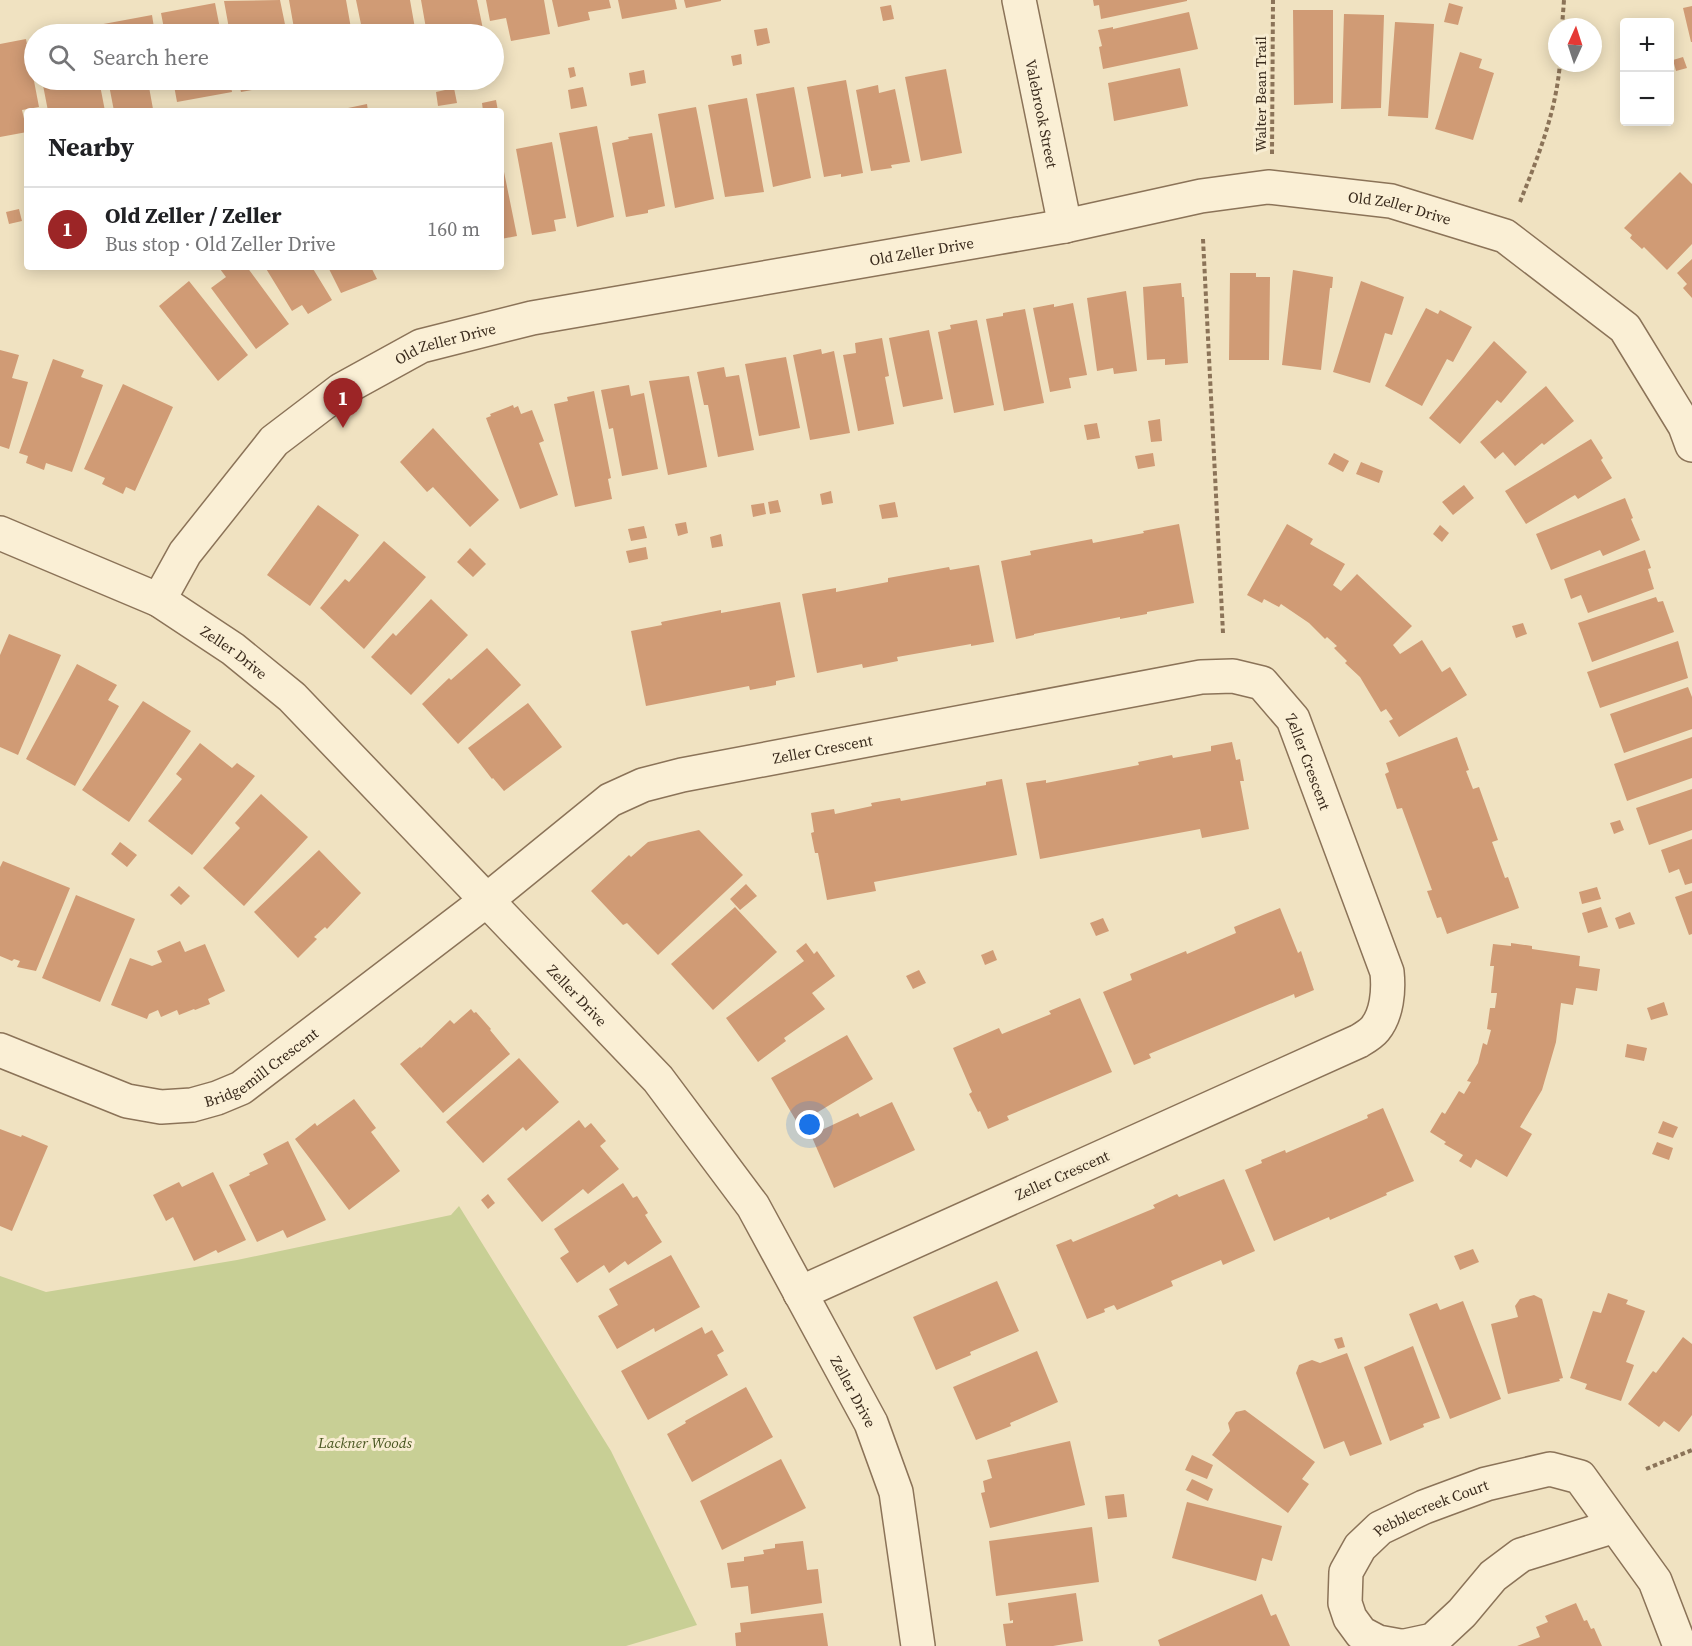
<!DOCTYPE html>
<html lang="en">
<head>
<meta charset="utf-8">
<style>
	body { margin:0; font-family:"Source Serif 4",serif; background:#f2f2f2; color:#202124 }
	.controls { position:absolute; right:18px; top:18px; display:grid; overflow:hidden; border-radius:6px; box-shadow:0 3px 15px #0003 }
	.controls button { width:54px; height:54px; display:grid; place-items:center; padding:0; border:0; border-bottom:2px solid #e0e0e0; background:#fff; color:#202124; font:30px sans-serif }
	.compass { position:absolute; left:1548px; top:18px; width:54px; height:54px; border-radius:50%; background:#fff; box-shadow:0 3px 15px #0003; rotate:3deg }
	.you { position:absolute; left:810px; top:1125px; width:21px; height:21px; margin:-15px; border:4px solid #fff; border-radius:50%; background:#1a73e8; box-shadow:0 0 0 9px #1a73e833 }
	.badge { display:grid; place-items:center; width:39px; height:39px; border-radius:50%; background:#9c2526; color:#fff; font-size:20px; font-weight:700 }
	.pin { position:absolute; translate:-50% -50px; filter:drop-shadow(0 2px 3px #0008) }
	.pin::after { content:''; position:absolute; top:32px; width:21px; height:18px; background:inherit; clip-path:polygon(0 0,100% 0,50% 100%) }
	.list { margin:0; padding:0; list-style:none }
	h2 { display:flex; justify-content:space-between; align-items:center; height:78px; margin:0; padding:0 24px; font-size:26px }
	h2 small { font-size:20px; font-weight:400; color:#757577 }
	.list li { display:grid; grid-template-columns:39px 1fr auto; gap:18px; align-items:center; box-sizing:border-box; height:84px; padding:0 24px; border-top:2px solid #e0e0e0 }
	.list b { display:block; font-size:22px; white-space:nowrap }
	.list p { margin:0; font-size:20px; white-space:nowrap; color:#757577 }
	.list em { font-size:20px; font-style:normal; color:#757577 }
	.icon { flex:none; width:33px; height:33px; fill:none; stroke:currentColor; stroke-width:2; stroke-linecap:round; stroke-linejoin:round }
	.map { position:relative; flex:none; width:1692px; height:1646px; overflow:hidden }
	.search { position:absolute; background:#fff; box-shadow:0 3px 15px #0003; left:24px; top:24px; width:480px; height:66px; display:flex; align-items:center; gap:15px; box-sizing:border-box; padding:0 21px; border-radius:33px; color:#757577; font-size:22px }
	.panel { position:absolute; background:#fff; box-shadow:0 3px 15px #0003; left:24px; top:108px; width:480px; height:162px; border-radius:6px }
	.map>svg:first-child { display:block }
	.green { fill:#c8cf95 }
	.building { fill:#d09b75 }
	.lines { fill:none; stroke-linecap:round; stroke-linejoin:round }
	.minor-casing { stroke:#8b7358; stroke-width:36 }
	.path { stroke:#8b7358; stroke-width:4; stroke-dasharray:4.5 3; stroke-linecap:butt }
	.minor { stroke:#faefd5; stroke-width:33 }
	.labels { text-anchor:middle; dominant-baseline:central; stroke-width:6; stroke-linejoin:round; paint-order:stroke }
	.street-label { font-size:15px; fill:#3a2b1d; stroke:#f7ecd1 }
	.park-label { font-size:15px; font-style:italic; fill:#4a5722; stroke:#f7ecd1 }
</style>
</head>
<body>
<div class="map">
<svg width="1692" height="1646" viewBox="0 0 1692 1646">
	<rect width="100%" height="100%" fill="#f0e2c1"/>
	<!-- green -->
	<path class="green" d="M459,1206l152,245 86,174 -71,21h-626v-370l46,16 191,-32 214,-45z"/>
	<!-- building -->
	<path class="building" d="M280,0l7,34h-57l-6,-33z
		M289,0h57l6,34h-57z
		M356,0h54l6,34h-53z
		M421,0h56l7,34h-57z
		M486,0h58l6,34 -39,7 -5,-23 -16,3z
		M552,0h57l2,8 -23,4 2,8 -32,7z
		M618,0h57l2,9 -55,10z
		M684,0h37v1l-35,7z
		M1093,0h94v1l-86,18 -2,-14 -5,1z
		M215,3l6,31h-56l-4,-21z
		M1449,3l14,4 -5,18 -14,-3z
		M891,5l3,14 -11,2 -3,-14z
		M1692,6v36h-1l-8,-34z
		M1293,10h40v93l-39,2z
		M1189,12l9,37 -95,20 -4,-22 3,-1 -4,-16 15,-3v2z
		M1344,14l40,1 -3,93 -40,1z
		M152,15l3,19h-56l-1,-9z
		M1395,22l39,2 -6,94 -40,-2z
		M767,28l3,15 -13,3 -3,-16z
		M26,39l13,68 -17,3 5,22 -27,5v-93z
		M1460,52l22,7 -3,9 15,5 -21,67 -38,-11z
		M741,54l1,10 -9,2 -2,-10z
		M1683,57l4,11 -11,3 -3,-11z
		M574,67l2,9 -6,2 -2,-10z
		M1180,68l8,38 -74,15 -6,-38z
		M946,69l16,84 -41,8 -16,-84z
		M644,70l2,13 -15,3 -2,-13z
		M42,80h57l6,31h-57z
		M108,80h56l1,4 -16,3 4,22 -39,2z
		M173,80h57l2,12 -55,10z
		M238,80h61v1l-58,11z
		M846,80l17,93 -22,4v-3l-17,3 -17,-90z
		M878,85l1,8 16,-4 15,73 -19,3 1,3 -21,3 -15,-81z
		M583,87l4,19 -16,3 -3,-19z
		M794,87l17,91 -38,9 -17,-93z
		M454,88l3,15 -19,3 -2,-14z
		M747,98l17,94 -39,5 -17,-92z
		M496,100l2,11h-15l-1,-8z
		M367,104l1,7h-19l-1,-3z
		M696,107l18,92 -39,9 -17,-94z
		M597,126l17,91 -37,10 -18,-94z
		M652,133l13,73 -17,4v3l-22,4 -14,-74 17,-4 -1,-2z
		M552,142l14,76 -12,2 2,11 -24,4 -16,-86z
		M501,157l16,79 -16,3z
		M1680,172l12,12v60l-25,26 -23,-23 -2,2 -12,-11 2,-3 -8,-7z
		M19,209l3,12 -13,3 -3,-12z
		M1692,259v39l-9,-10 4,-4 -10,-11z
		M223,267h24l42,57 -33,25 -45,-61 15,-11 -6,-8z
		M265,267h47l20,33 -24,14 -6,-9 -10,6z
		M328,267h43l6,12 -36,14z
		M1293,270l40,7 -1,11h-2l-9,82 -39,-5z
		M1230,273h26v4h14l-1,83h-40z
		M189,281l59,74 -30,26 -59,-75z
		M1361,281l43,16 -12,38 -7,-2 -15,50 -37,-11z
		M1181,283l1,14h2l4,66 -23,2v-6l-18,1 -4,-73z
		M1126,291l11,80 -23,3 -1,-6 -16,3 -10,-73z
		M1073,303l14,72 -18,3 2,10 -21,4 -17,-84 21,-4v3z
		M1426,308l12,6 2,-4 32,17 -19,35 -6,-3 -25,47 -37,-20z
		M1025,309l19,94 -40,8 -18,-92 17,-3v-3z
		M977,320l17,85 -40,8 -16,-81 13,-3 -1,-4z
		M929,330l14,69 -40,8 -14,-69z
		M882,338l7,38 -4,1 9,47 -36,7 -15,-76 13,-2 -1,-10z
		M1494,341l33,31 -26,31 -4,-3 -37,44 -31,-26z
		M821,349l1,5 12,-3 16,82 -40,7 -17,-85z
		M0,350l19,5 -7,23 16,4 -19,67 -9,-3z
		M786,357l14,71 -41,8 -14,-72z
		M53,359l31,11 -3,7 22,8 -31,87 -26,-9 -2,7 -18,-7 2,-7 -9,-3z
		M724,367l2,10 13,-2 15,75 -36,7 -10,-52h-4l-7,-33z
		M689,376l18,91 -39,8 -19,-94z
		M123,384l50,23 -38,84 -9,-4 -3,7 -21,-10 3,-6 -21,-9z
		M629,385l2,11 13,-3 14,76 -36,7 -9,-48 -4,1 -8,-39z
		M1546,386l28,35 -30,24 -2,-2 -27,23 -12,-14 -8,7 -15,-17z
		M594,391l17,87 -3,1 4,20 -37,8 -21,-103 14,-3 -1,-4z
		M513,405l1,3 4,-2 3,8 11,-4 12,31 -5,2 19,52 -38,14 -34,-91 5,-2 -1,-2z
		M1160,419l2,22 -11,1 -3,-21z
		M1097,423l3,15 -13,2 -3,-15z
		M433,428l66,72 -29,27 -37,-40 -6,5 -27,-30z
		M1591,439l12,19 -2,2 11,18 -34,21 -3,-4 -49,29 -21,-33z
		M1153,453l2,13 -17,3 -3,-13z
		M1334,453l15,8 -6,11 -15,-8z
		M1361,462l22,9 -4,12 -23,-9z
		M1464,485l10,13 -21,17 -11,-13z
		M831,491l2,12 -11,2 -2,-11z
		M1625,498l8,20 -2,1 9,21 -37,16 -3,-6 -49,20 -15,-36z
		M778,500l3,12 -11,2 -2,-12z
		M895,502l3,15 -16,2 -3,-14z
		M764,503l2,11 -13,3 -2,-12z
		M318,505l41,30 -49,71 -43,-31z
		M686,522l2,11 -10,3 -3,-12z
		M1179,524l15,79 -47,9v2l-27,5v-2l-86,17v1l-18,4 -15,-78 30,-6 -1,-4 62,-12 1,4 51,-10 -1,-2z
		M1287,524l26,15 -3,5 35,20 -12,21 8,6 16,-17 55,52 -19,19 7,9 22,-14 20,32 8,-5 17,28 -68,42 -10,-16 4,-2 -7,-10 -5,3 -21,-35 -15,-14 2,-2 -13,-13 3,-2 -10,-9 -2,2 -16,-16 -28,-19 -2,3 -15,-8 -2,4 -15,-8z
		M1440,525l9,8 -7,9 -9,-8z
		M644,526l3,12 -16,3 -3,-12z
		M721,534l2,12 -11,2 -2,-11z
		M384,541l42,36 -62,72 -44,-41 25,-29 4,3z
		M646,547l2,12 -19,4 -3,-12z
		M470,548l16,16 -13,13 -16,-15z
		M1645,550l6,18 -3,1 6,20 -66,24 -7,-18 -10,4 -7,-20z
		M979,565l15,77 -23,4v-2l-74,13 1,4 -35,7 -1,-4 -45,9 -15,-79 34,-6v4l52,-10v-4l61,-11 1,3z
		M1656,597l2,5 5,-1 11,31 -82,30 -14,-39z
		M431,599l37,36 -57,60 -40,-38 22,-24 3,3z
		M780,602l15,75 -19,4v4l-26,5 -1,-4 -103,20 -15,-75 31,-6 -1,-3 60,-12v3z
		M1523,623l4,11 -11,4 -4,-12z
		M9,634l52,21 -43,100 -18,-8v-92z
		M1678,641l10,37 -88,30 -13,-36z
		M487,648l34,37 -63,59 -36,-40 27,-26 2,2z
		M77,664l40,21 -9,15 11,6 -44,80 -49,-27z
		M1688,687l4,10v32l-68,24 -14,-39z
		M143,701l48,30 -62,91 -47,-32z
		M528,703l34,44 -58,44 -11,-13 -1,1 -24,-31z
		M1457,737l12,33 -3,1 7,18 6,-2 19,53 -6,2 13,36 3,-1 11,31 -72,26 -6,-17 -4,1 -10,-27 5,-1 -30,-82 -5,1 -12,-35 4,-2 -3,-9z
		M1692,737v41l-65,23 -13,-37z
		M1232,742l4,18 4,-1 4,22h-4l9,48 -47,9 -2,-9 -160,30 -14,-76 20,-3v3l93,-18 -1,-3 34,-7 1,3 38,-7v-5z
		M200,743l32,25 5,-5 18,13 -63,79 -44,-34 34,-42 -6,-5z
		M1002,779l15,76 -143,27 2,9 -49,9 -9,-47h-3l-4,-20 3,-1 -3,-19 23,-4 1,5 37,-8 -1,-3 29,-5 1,3 85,-16v-3z
		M1692,789v41l-43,15 -13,-37z
		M261,794l47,43 -64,69 -41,-38 37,-40 -5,-5z
		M1620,820l4,10 -10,4 -4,-11z
		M699,830l44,45 -85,80 -31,-32 -4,2 -32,-34 38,-36 2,2 17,-15z
		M1692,839v44l-7,2 -6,-16 -10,4 -8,-23z
		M120,842l17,13 -10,12 -16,-13z
		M319,850l42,43 -34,36 -2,-2 -11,10 3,2 -19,19 -44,-46z
		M3,861l67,27 -34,83 -19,-4 3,-6 -6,-2 -2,2 -12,-5v-89z
		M746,884l11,12 -17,14 -10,-11z
		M179,886l11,10 -9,9 -11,-10z
		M1597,887l4,12 -19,5 -3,-12z
		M1692,891v43l-3,1 -14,-38z
		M76,895l59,24 -35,83 -58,-24z
		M735,907l42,45 -64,58 -42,-46z
		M1601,907l7,20 -20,6 -6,-20z
		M1280,908l18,45 3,-2 13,39 -19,8 -1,-4 -145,60 2,4 -17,7 -31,-73 29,-12 -2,-6 56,-23 1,3 49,-21 -2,-6z
		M1630,912l5,12 -16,5 -4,-11z
		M1103,918l6,13 -13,5 -6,-13z
		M180,941l5,11 20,-8 20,47 -17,8 2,5 -15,6 -1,-1 -15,6 -2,-5 -16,7 -3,-7 -9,4 -2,5 -36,-14 19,-47 22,8 10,-4 -5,-11z
		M806,943l8,11 3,-3 18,25 -23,17 13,16 -41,29 2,3 -28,21 -32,-44 78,-57 -8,-10z
		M1511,943l21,3v3l48,7 -1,10 21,3 -3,22 -21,-3 -3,17 -12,-2 -5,39 -14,48 -22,37 12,7 -25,43 -31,-18 -5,9 -12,-7 4,-6 -19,-11 2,-2 -16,-10 12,-20 3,2 14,-23 5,3 7,-12 -4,-1 11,-18 5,-20 4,2 4,-15 -4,-1 3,-21h5l2,-15h-6l3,-27h-4l3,-22 18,2z
		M993,950l4,10 -12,5 -4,-10z
		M919,970l7,13 -13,6 -7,-13z
		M1080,998l32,74 -105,44 2,4 -21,9 -8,-18 -2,1 -9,-18 3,-2 -19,-44 46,-20 3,6 49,-20 -2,-3z
		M1664,1002l4,13 -17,5 -4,-12z
		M471,1009l3,4 2,-1 15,17 -1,1 20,24 -67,59 -43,-49 20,-17 1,1 29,-28 4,4z
		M847,1035l26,44 -75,45 -27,-46z
		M1627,1044l20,4 -3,13 -19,-4z
		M519,1058l40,44 -33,29 -3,-4 -40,36 -37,-41z
		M354,1099l22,29 -5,4 29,39 -51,39 -54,-71 20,-16 2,3z
		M892,1102l23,48 -81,38 -23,-53 47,-22 2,4z
		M1383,1108l31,73 -28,12 1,2 -57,25 -1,-3 -55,24 -29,-71 17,-7 -1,-3 24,-10 1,3 82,-35 -1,-3z
		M579,1120l6,8 6,-5 15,18 -6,5 19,23 -31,25 -5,-5 -41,33 -35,-43z
		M1663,1121l15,6 -5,11 -15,-5z
		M0,1129l21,8 1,-2 26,11 -36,85 -12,-5z
		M288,1141l38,79 -39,18 -4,-8 -26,12 -28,-57 21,-10 -1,-2 19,-9 -5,-10z
		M1657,1142l16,6 -4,12 -17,-6z
		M213,1172l33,68 -28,13 -2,-3 -22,11 -21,-44 -7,4 -13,-26 26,-13 3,5z
		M1224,1179l31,72 -32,14 -2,-5 -50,21 2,5 -56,24 -3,-5 -10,4 1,3 -18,7 -31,-74 15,-6 2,3 82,-34 -2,-3 24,-11 2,3z
		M623,1183l10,15 4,-2 11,17 -3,2 17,27 -34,23 -3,-4 -16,12 -5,-8 -27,18 -17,-25 9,-6 -15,-23z
		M488,1194l7,9 -7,6 -7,-9z
		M1473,1249l6,13 -19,8 -6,-14z
		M671,1255l29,52 -45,25 -1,-4 -37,21 -19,-33 20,-11 -9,-16z
		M997,1281l22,50 -49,21 1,3 -35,15 -23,-53z
		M1608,1293l20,7 -2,4 19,7 -19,51 8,3 -13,36 -36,-12 2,-5 -17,-6 23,-67 8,2z
		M1534,1295l8,4 21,79 -4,1 1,2 -52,13 -17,-70 27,-7 -3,-11 5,-7z
		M1463,1301l38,98 -51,20 -41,-105 28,-11 3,7z
		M702,1327l3,7 7,-4 12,21 -7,4 11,20 -80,45 -27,-49z
		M1342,1337l3,10 -7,2 -4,-10z
		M1683,1337l9,7v71l-13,17 -15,-11 -5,6 -31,-23 25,-33 3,2z
		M1413,1346l27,72 -17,6 1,3 -34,14 -26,-74z
		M1037,1351l21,51 -48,21 1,3 -35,14 -23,-53z
		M1347,1353l35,91 -32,12 -6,-15 -20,8 -28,-76 3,-8 13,-5 8,3z
		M746,1387l27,50 -81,45 -25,-48 19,-11 -1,-2z
		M1245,1410l70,52 -13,17 7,5 -21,29 -76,-58 18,-24 -2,-8 8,-11z
		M1070,1441l15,64 -95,23 -9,-35 4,-1 -2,-11 9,-3 -5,-18z
		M1192,1455l21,10 -6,14 -22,-9z
		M781,1459l25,49 -84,42 -22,-49z
		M1192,1479l21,10 -5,12 -22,-11z
		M1124,1494l3,23 -19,2 -3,-23z
		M1187,1502l95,24 -10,35 -10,-3 -6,23 -84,-23z
		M1092,1527l7,55 -103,14 -7,-55z
		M803,1541l4,29 11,-1 4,34 -71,11 -3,-28 -17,2 -4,-25 17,-2v-4l20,-3 -1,-4 12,-2v-4z
		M1076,1593l7,48 -30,5h-47l-3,-22 10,-1v-3l-3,1 -2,-18z
		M1262,1594l9,22 5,-2 14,32h-130l-2,-6z
		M1576,1603l8,18 3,-1 4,9 3,-1 8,18h-85l23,-9 -4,-10 12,-5 -3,-6z
		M823,1613l5,33h-92l-1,-13 6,-1 -1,-9z"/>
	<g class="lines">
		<!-- minor casing -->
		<g class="minor-casing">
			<g id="minor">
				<path id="s1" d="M1019,0l46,226"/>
				<path id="s2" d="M0,533l159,67 74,49 59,48 366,382 95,127 118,217 25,69 22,154"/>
				<path id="s3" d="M159,600l26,-47 89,-112 67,-51 80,-44 111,-28 533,-92 136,-30 67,-9 123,14 114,35 120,92 60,98 7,19"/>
				<path id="s4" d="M0,1050l127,51 34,6 31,-2 25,-7 24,-10 246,-188 123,-100 33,-15 39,-10 519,-98 32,-1 29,7 31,36 94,253c2,19 0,42 -12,57 -4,5 -11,9 -16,12l-559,252"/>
				<path id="s5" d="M1400,1646l-22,-4 -17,-9 -11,-15 -5,-15 1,-31 14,-25 20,-19 44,-21 62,-23 64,-15 30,8 75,104 25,65"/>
				<path d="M1405,1646l28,-6 29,-27 31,-37 28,-21 94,-29"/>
			</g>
		</g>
		<!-- path -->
		<path class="path" d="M1562,27l2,-27
			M1272,154l1,-154
			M1520,202c18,-45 36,-90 40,-139
			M1203,239l20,394
			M1646,1469l46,-19"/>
		<!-- minor -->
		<use href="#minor" class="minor"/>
	</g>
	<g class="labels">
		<!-- street labels -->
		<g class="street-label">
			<text transform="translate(1260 94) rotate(-90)">Walter Bean Trail</text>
			<text stroke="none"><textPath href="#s1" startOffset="116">Valebrook Street</textPath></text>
			<text stroke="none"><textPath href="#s3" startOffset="1368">Old Zeller Drive</textPath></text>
			<text stroke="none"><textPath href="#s3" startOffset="882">Old Zeller Drive</textPath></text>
			<text stroke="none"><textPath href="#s3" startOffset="396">Old Zeller Drive</textPath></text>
			<text stroke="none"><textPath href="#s2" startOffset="264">Zeller Drive</textPath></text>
			<text stroke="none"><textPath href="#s4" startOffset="942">Zeller Crescent</textPath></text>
			<text stroke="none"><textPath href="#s4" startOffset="1482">Zeller Crescent</textPath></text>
			<text stroke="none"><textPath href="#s2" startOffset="750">Zeller Drive</textPath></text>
			<text stroke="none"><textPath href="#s4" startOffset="282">Bridgemill Crescent</textPath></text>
			<text transform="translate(1062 1175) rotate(-24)">Zeller Crescent</text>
			<text stroke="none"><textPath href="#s2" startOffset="1236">Zeller Drive</textPath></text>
			<text stroke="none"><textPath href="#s5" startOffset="218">Pebblecreek Court</textPath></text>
		</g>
		<!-- park labels -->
		<g class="park-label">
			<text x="365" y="1442">Lackner Woods</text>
		</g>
	</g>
</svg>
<div class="controls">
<button>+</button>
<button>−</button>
</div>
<svg class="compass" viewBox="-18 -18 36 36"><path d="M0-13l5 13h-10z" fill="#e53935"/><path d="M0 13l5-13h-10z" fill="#757577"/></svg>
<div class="you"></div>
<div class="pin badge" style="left:343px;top:428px">1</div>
<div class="search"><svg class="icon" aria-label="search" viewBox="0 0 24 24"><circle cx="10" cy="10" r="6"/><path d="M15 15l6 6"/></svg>Search here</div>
<section class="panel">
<h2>Nearby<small></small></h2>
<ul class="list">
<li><span class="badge">1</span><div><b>Old Zeller / Zeller</b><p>Bus stop · Old Zeller Drive</p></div><em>160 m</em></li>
</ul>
</section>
</div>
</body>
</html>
